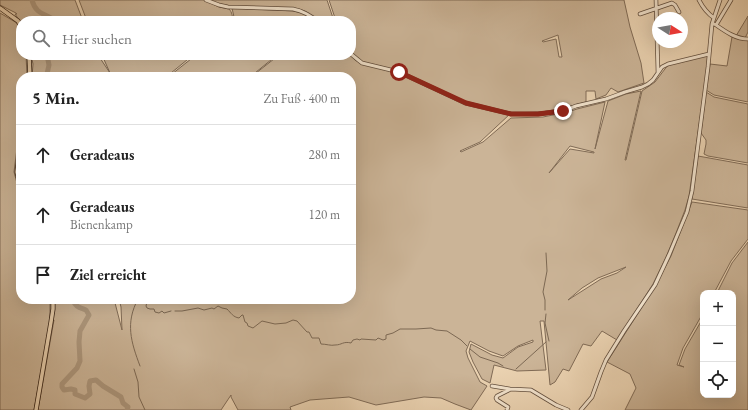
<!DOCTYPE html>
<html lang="de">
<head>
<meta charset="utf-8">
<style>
	body { margin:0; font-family:"EB Garamond",serif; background:#f2f2f2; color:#222 }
	.controls { position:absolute; right:12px; bottom:12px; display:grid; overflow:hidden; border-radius:8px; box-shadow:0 4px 16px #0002 }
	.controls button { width:36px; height:36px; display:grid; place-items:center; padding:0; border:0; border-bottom:1px solid #e0e0e0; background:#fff; color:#222; font:20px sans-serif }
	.compass { position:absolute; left:652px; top:12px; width:36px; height:36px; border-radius:50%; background:#fff; box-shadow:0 4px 16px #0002; rotate:101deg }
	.stop { position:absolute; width:12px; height:12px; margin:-9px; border:3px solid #8f2418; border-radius:50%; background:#fff }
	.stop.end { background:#8f2418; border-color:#fff; box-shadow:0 1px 4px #0008 }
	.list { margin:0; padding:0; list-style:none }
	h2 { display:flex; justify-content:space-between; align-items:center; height:52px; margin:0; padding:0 16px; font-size:17px }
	h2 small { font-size:13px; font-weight:400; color:#767676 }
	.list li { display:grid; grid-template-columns:26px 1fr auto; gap:12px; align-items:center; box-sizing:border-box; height:60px; padding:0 16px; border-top:1px solid #e0e0e0 }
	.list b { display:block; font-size:15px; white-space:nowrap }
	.list p { margin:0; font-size:13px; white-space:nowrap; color:#767676 }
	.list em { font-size:13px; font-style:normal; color:#767676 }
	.icon { flex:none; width:22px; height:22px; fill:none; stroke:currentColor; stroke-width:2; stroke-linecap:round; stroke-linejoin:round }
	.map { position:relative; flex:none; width:748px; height:410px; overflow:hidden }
	.search { position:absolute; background:#fff; box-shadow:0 4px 16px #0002; left:16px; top:16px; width:340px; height:44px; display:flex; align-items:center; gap:10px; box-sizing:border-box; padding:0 14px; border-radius:16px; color:#767676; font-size:15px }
	.panel { position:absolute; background:#fff; box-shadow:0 4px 16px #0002; left:16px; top:72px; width:340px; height:232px; border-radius:16px }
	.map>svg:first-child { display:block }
	.green { fill:#cbb497; stroke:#806b56; fill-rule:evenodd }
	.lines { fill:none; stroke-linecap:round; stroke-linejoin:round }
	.stream { stroke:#7c6853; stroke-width:1 }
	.river { stroke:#ac967c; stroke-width:5 }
	.minor-casing { stroke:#624e3d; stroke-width:4.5 }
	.major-casing { stroke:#352216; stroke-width:5 }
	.minor { stroke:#f1e2cc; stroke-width:3 }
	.major { stroke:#ead2b1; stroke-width:3.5 }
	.route { stroke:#8f2418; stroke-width:5 }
</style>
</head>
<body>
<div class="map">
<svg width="748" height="410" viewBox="0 0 748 410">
	<rect width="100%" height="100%" fill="#ead2b1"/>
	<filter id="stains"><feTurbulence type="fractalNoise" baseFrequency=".005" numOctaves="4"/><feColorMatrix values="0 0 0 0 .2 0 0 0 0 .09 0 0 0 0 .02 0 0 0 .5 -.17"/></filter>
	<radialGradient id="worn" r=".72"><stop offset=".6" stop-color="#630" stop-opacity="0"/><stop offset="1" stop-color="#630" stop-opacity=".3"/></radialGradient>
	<!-- green -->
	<path class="green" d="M0,0h75l8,21h-62v2l-6,-9h2l-1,-1 -16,-8z
		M79,0h125l15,7 10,2c3,3 4,8 3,12h-145z
		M209,0h118l7,21h-14l-15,-10 -6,-2c-29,-4 -63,3 -90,-9z
		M329,0h295l6,27 11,36 3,20 -26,9 -7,-4 -5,7 -10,4 -1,-8h-9v11l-23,6 -21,4 -32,1 -46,-11 -64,-31 -37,-9 -12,-10v-31h-15zM558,35l4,22h-3l-3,-18 -13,3 -1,-1z
		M232,8l60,3 12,2 12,8h-82v-4z
		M0,13l17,10 4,8v24h5l1,21v1h-6v39l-7,56 7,26v101h29v24l-16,87h-34z
		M748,16v16l-3,6 -9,-2z
		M732,37l7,2 9,1v62l-34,-7 -8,-5 4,-26 17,2z
		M31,55h67l12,18 -8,-18h91l-22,18 -13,4h-126l1,-13z
		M196,55h81l-27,22h-61l-17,-3z
		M279,55h71l5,5 7,4 36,9 65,30 47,11 -30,28 -20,9 1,1 22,-10 28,-24 32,-1 25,-5 9,-3 28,-7 -10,47 13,-48 18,-7 15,-3 -16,69h1l16,-69 13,-9 13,-17 41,-10 -20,141 -4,14 -9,23 -10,24 -13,27 -36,56 -15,-9 -11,15 -8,-2 -14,27 -6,-2 -8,13 -5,3 -6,-64h-4l6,49 -29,1 -23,-6 -4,18 -8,-4 -9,-17 -4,-10 2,-8 21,11 11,3 15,-11 15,-5v-2l-15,6 -15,10 -14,-5 -19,-10 -4,10 2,7 12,24 7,4 -16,24 -16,-6 -14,-6 -17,-1 -48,8 -27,-8 -39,3 -20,7 1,3h-53l-7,-13v-2l-10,15h-183l16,-90 -1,1 1,-22h60l8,31 -1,-23 -2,-8h232v-222h-100zM570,146l24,6v1l-24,-4 -21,24zM626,267l-9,6 -16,6 -33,21 14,-12 16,-10z
		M706,92l8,5 34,7v59l-40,-7 -4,-2 2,-10v-4l-5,-7z
		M698,156l50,9v43l-56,-9z
		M692,202l56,8v29l-17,22 -17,32h-11v20l-20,35 -6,17 7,2 -5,-2 6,-16 18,-31v77h30v-102h-16l15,-30 16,-21v168h-123l11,-22 -6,-14 -23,-12 49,-77 15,-29z"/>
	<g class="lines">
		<!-- stream -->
		<path class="stream" d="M138,299c-13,24 -7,43 2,67
			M145,299l2,3 -1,4 1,2 3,1h4l1,3 4,1 3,-2 2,2 7,-2
			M545,310v-10l-2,-8 4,-21 -1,-18
			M175,311h7l16,-3 6,2 8,-2 2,1 4,-3 4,2 5,1c4,4 6,8 12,9l3,-3h1l2,7 2,1 1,3 5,2 9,-7 13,3 11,-1 7,-3 4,1 10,11h2l3,6h7l2,6c5,0 10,2 14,1 7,0 8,-4 16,-2l2,-3 4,-1 3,1 1,-1 15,1 2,-2 5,2 3,-1v-4l7,-2 7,-4h16l15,-1 5,2 11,1 14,9 6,6
			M546,314l-1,9 4,18
			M470,349l10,8 18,6 5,3
			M134,369l4,13 1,15 6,13
			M516,369l30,-27"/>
		<!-- river -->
		<path class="river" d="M32,0c4,15 13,13 24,21
			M47,55l2,10 -2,9 1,3
			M72,299c4,8 6,8 14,11l3,5 -9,16 -1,11 1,19 -3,7 -15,16v3l2,3 7,-1 4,1v4l10,4 5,-4 -1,-8 1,-5 6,-1 7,6 18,11 2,6 5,4 -1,3"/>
		<!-- minor casing -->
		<g class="minor-casing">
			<path id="minor" d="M206,0l13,5 9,2 65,2c10,2 16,6 25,12
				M656,0l2,72
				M699,0c4,8 8,13 15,18
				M640,14l32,-11 3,2 4,7
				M714,24l2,1 15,-25
				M716,25c10,7 20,14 32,14
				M351,54l6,5 5,4 37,9 66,31 46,11h27l25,-3 13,-5 30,-7 19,-7 17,-5 6,-3 5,-4 9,-13 6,-3 41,-10
				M492,386l18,3 21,1 25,15 12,5
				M507,410l1,-3 -11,-7 -1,-2 1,-2 12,-6
				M581,410l11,-13 9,-25 5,-12 18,-29 31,-46 14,-30 18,-43 5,-21 16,-124 4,-43 8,-24"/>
		</g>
		<!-- major casing -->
		<g class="major-casing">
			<path id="major" d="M0,8l18,13 3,5
				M29,55l1,22
				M21,139l-4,33 4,17
				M36,410l15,-88 2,-13v-10"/>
		</g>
		<!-- minor -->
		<use href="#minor" class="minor"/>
		<!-- major -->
		<use href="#major" class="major"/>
	</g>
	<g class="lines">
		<!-- route -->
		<path class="route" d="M399,72l67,31 45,11h27l25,-3"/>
	</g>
	<rect width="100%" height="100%" filter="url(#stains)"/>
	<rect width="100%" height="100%" fill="url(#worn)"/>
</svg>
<div class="controls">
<button>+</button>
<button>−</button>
<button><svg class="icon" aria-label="locate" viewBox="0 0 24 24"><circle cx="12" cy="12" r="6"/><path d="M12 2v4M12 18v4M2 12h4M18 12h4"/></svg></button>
</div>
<svg class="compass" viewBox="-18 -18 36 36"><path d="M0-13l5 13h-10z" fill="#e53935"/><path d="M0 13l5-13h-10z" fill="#767676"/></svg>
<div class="stop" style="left:399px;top:72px"></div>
<div class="stop end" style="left:563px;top:111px"></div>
<div class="search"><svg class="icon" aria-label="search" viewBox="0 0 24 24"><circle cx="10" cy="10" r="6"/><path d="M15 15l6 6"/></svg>Hier suchen</div>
<section class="panel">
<h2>5 Min.<small>Zu Fuß · 400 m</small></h2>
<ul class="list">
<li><svg class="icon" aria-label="ahead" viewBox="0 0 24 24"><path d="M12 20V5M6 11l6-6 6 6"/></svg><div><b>Geradeaus</b></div><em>280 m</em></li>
<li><svg class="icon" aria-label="ahead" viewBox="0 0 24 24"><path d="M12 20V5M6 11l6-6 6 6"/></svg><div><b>Geradeaus</b><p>Bienenkamp</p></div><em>120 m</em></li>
<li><svg class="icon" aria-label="arrive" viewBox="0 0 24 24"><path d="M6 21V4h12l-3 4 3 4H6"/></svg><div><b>Ziel erreicht</b></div></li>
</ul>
</section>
</div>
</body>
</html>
